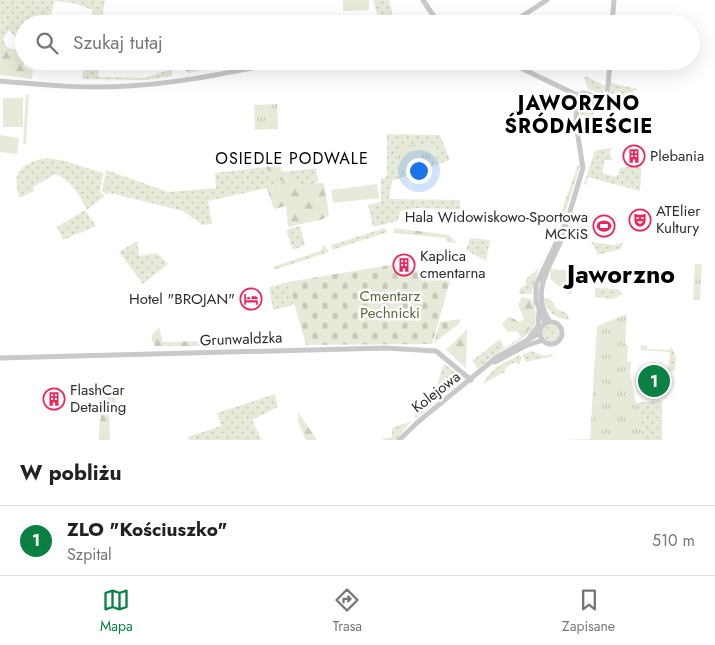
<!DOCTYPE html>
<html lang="pl">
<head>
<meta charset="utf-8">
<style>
	body { margin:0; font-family:Jost,sans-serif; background:#f2f2f2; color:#222 }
	.you { position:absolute; left:418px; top:170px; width:18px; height:18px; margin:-12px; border:4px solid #fff; border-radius:50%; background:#1a73e8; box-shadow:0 0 0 8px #1a73e833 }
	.badge { display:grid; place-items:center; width:32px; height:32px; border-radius:50%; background:#0b8043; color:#fff; font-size:16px; font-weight:700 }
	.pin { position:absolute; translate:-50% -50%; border:2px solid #fff; box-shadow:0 1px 5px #0006 }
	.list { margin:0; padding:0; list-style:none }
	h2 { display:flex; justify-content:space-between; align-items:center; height:65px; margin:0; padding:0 20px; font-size:21px }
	h2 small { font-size:16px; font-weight:400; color:#767676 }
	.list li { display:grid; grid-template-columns:32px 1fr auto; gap:15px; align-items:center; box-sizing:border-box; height:70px; padding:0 20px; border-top:1px solid #e0e0e0 }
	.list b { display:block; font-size:19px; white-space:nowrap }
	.list p { margin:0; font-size:16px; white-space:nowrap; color:#767676 }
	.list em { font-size:16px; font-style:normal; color:#767676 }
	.icon { flex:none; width:28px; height:28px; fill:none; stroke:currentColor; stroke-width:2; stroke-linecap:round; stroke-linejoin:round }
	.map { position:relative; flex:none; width:715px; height:440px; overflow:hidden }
	.search { position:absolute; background:#fff; box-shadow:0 5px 20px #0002; left:15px; right:15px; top:15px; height:55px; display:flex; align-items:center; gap:12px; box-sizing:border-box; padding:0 18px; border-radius:28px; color:#767676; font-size:19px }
	.sheet { height:135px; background:#fff }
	nav { display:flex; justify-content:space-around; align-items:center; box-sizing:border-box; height:70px; border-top:1px solid #e0e0e0; background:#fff; font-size:14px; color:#767676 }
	nav a { display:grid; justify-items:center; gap:2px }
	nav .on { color:#0b8043 }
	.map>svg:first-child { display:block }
	.grass { fill:url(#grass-dots) }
	.forest { fill:url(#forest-firs) }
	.cemetery { fill:url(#cemetery-stones) }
	.park { fill:url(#park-tufts) }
	.pitch { fill:#e6ebd9 }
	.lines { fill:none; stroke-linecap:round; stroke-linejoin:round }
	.minor { stroke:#c9c9c9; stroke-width:5 }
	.labels { text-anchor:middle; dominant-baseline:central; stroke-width:5; stroke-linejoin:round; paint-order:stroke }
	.poi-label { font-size:15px; fill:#2c2c2c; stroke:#fff; text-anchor:start }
	.park-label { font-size:15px; fill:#596a38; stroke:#fff }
	.street-label { font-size:15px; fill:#2c2c2c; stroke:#fff }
	.neighbourhood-label { font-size:16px; letter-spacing:1px; fill:#000; stroke:#fff }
	.district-label { font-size:20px; font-weight:bold; letter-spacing:1px; fill:#000; stroke:#fff }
	.town-label { font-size:25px; font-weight:bold; fill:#000; stroke:#fff }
</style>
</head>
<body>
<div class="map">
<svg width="715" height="440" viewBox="0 0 715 440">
	<defs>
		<pattern id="grass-dots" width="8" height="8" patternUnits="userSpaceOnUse" patternTransform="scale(1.25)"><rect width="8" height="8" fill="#e6ebd9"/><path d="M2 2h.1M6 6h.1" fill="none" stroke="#c5caba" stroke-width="1.8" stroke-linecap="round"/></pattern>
		<pattern id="forest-firs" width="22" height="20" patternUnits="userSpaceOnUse" patternTransform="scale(1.25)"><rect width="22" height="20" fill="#e6ebd9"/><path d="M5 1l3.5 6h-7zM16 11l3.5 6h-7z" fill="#c5caba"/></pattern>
		<pattern id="cemetery-stones" width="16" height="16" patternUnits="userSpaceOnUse" patternTransform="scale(1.25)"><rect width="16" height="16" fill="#e6ebd9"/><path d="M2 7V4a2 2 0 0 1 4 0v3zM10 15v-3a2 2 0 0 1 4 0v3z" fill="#c5caba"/></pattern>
		<pattern id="park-tufts" width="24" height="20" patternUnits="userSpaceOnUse" patternTransform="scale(1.25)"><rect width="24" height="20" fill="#e6ebd9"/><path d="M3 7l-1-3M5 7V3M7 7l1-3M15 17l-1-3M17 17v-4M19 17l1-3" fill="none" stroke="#c5caba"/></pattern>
	</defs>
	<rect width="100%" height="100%" fill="#fff"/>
	<!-- grass -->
	<path class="grass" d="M0,0h105l-4,24h-10l2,-14 -20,-7 -19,-2 -5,23h-25v22l-15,-16 -6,9 4,9 -7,8z
		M373,0h16l6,24h-31l14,-6z
		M85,61h14l-1,16 47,1 27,-9v7l-27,4 -63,-1z
		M585,76l21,10 -1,4h-2l1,5 -15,-5 -5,-12z
		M611,83l27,6 -8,4 -4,7 -11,-3 1,-6 -5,5z
		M582,95l6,1 -2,3 21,5 -17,2 -8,11 -4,1z
		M595,106l-2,11 2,14 9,5 -12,-1 1,-16 -7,-3 -4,13 2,-15z
		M387,134l53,1 10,25 -58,21 -3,18 71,1v9l-44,-1 -16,3 -2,10 -25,6 -5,-22 13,-3v-24h4l2,-4z
		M613,148l-3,3 1,7 3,2h-9l-3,13 15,4 3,-9 8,-1v-2l14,-4 -2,30 -52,-14 -2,8 -2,-1 10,-31 3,-3z
		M47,158l18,3 38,12 -3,19 5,4 -18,14c-7,-15 -17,-30 -32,-36l-22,13 1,4 -14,7c-10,-27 2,-35 27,-40z
		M581,163l-16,50 -4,-1 17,-47z
		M265,167l17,5 34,-4 2,15 -51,5 -59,13 4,23 -9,1 -20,-14 -73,-18 -3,2 -5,-4 4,-21 63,22 47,-4 -1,-15z
		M85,210l11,16 -33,14 -6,-13z
		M300,226l5,19 -12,5 -7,-20z
		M385,228l3,4 -56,18 -1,-5z
		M470,238l20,2 -4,21 -20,-11z
		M137,241l2,15 18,-3 11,11 -25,20 -24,-32z
		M591,242l23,3 9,-3 -2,7 -23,6z
		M324,245l5,7 -55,18 -1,-3 47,-16z
		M539,268l-8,26h-12l1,-5 6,-5v-5z
		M288,282l6,23 -21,5 -4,-23z
		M595,288l23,1 5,5 -10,5 -18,-2z
		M543,298l7,1 7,10 10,4 2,7c-13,-1 -22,-8 -26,-22z
		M533,300c8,29 -2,34 -25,47 -11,5 -20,14 -30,21l-6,-7 28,-22 4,9c29,-17 29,-16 29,-48z
		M543 333a8 8 0 1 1 16 0a8 8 0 1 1-16 0Z
		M641,345l6,1v3l23,1v-3l2,1 4,9 -1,14 -7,1 2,-20 -30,-2z
		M531,351l14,5 7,-2 1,2 -27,6 -4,-7z
		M520,355l2,3 -3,7 -4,-3 -10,6 1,3 -23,13c7,-15 23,-23 37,-29z
		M622,362h9l-1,12 6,29 26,-3v40h-26z
		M444,363l15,13v7l-44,36 -1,-6 3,2 14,-10z
		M275,394l3,13 -26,13 10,20h-73l-1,-3 33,-11 -4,-13z
		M411,421l-15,19h-16l12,-3v-9z"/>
	<!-- forest -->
	<path class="forest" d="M268,18h110l-14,6h-107z
		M7,48l11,2 6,3v13l9,5 -1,8 -32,-4v-19z
		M176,61h75l-63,12z
		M279,160l3,12 20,12 22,-1 5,32 -6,4 -35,8 -2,-21 -12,3 -7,-21 18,-2 -1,-4c-10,-6 -18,-9 -19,-21z
		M394,228l55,7 8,8 -11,-1v-4l-52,-5z
		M522,297l9,2c7,15 3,29 -10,39l-4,-7 -9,1 -6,-7 7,-9 10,6 5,-3 -6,-15z
		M159,327l4,15 41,-1v5h-49l-3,-5v-6z
		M467,329l-1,39 -20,-18z
		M240,340v3l-12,3 -20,1v-6z
		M109,386l7,15 -1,4 -6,5 1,30h-11c-1,-19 5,-29 3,-48z
		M298,412l19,28h-11l-7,-15z"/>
	<!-- cemetery -->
	<path class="cemetery" d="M405,256l2,12 43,13 -18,63 -126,1 -18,-63 108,-18 -1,-5z
		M460,319v4l-26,20 6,-21z"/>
	<!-- park -->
	<path class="park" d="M277,104l1,25 -23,1 -1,-25z
		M434,143l6,13 -48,13 4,-4 -2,-2 7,-17z
		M695,264h7l-2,36h-7z
		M627,314l-2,30 3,1 -1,16 4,1 -1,12 13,66h-79l26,-1 7,-113z"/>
	<!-- pitch -->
	<path class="pitch" d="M343,0h26v10l-26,1z
		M26,94l3,1 -3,49h-3z
		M3,98h20v29h-20z
		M0,135l19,3 -2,16 -17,-2z
		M377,184l2,14 -46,5 -2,-13z
		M550,269l26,2 1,14 -4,2 -2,8 -20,-15z"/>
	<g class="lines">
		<!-- minor -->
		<path class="minor" d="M423,0l16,24
			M510,24l37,-24
			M612,24l2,-24
			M506,61l71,34
			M0,81c43,4 86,8 129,5 54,-3 106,-15 159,-25
			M577,95l6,-2 24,6 3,-38
			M550,322c-24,-35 8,-63 16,-96
			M540 333a11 11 0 1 1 22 0a11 11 0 1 1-22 0Z
			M545,323l-9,-22v-16l32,-67 15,-50 -7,-44 1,-29
			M529,338l9,-12 1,-14
			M0,358l386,-10 50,3 35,29
			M495,362l30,-16 18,-6
			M399,440l20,-19 78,-64 43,-24"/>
	</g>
	<!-- icons -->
	<defs>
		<g id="building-ring" transform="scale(1.125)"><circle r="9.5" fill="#fff" stroke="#ee245b" stroke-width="1.5"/><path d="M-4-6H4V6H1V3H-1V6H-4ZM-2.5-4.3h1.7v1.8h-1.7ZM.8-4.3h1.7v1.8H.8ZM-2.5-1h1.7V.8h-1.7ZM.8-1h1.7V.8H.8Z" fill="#ee245b"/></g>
		<g id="theatre-ring" transform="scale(1.125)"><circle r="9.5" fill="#fff" stroke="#ee245b" stroke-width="1.5"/><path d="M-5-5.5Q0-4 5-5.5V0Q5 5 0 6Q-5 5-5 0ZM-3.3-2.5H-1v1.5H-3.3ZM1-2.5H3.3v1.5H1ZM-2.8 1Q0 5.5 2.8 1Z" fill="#ee245b"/></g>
		<g id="stadium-ring" transform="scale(1.125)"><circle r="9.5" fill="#fff" stroke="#ee245b" stroke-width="1.5"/><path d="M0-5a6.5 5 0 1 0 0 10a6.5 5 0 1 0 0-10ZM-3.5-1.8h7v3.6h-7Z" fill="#ee245b"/></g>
		<g id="hotel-ring" transform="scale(1.125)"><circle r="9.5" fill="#fff" stroke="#ee245b" stroke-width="1.5"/><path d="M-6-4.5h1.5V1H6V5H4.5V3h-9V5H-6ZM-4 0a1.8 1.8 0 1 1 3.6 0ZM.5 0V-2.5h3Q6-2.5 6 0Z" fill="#ee245b"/></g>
	</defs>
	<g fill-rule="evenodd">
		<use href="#building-ring" x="634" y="156"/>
		<use href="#theatre-ring" x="640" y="220"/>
		<use href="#stadium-ring" x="604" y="226"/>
		<use href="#building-ring" x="404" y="265"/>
		<use href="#hotel-ring" x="251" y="299"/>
		<use href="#building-ring" x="54" y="399"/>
	</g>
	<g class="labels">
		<!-- poi labels -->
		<g class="poi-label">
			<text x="650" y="156">Plebania</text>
			<text x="656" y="211">ATElier<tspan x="656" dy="17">Kultury</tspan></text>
			<text x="588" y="217" text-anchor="end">Hala Widowiskowo-Sportowa<tspan x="588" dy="17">MCKiS</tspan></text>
			<text x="420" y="256">Kaplica<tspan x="420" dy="17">cmentarna</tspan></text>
			<text x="235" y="299" text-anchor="end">Hotel "BROJAN"</text>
			<text x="70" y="390">FlashCar<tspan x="70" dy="17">Detailing</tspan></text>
		</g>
		<!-- park labels -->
		<g class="park-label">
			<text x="390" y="296">Cmentarz<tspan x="390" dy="17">Pechnicki</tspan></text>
		</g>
		<!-- street labels -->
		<g class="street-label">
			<text transform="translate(241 339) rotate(-2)">Grunwaldzka</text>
			<text transform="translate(436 392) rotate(-38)">Kolejowa</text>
		</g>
		<!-- neighbourhood labels -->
		<g class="neighbourhood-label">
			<text x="292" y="158">OSIEDLE PODWALE</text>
		</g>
		<!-- district labels -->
		<g class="district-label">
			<text x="579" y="103">JAWORZNO<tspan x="579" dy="23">ŚRÓDMIEŚCIE</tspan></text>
		</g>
		<!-- town labels -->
		<g class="town-label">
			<text x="621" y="274">Jaworzno</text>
		</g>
	</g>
</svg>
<div class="you"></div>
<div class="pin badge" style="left:654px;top:381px">1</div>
<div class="search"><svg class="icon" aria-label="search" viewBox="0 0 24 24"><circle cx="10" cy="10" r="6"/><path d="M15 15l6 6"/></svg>Szukaj tutaj</div>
</div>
<section class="sheet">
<h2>W pobliżu<small></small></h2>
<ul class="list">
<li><span class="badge">1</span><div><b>ZLO &quot;Kościuszko&quot;</b><p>Szpital</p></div><em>510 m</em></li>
</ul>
</section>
<nav>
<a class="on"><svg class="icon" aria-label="map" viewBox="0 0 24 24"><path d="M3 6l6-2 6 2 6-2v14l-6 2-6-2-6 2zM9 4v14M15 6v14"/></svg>Mapa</a>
<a><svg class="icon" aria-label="directions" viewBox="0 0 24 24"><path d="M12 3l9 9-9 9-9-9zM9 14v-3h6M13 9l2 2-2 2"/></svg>Trasa</a>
<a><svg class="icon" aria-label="saved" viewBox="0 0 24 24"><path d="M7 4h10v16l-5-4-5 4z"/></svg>Zapisane</a>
</nav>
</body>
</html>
